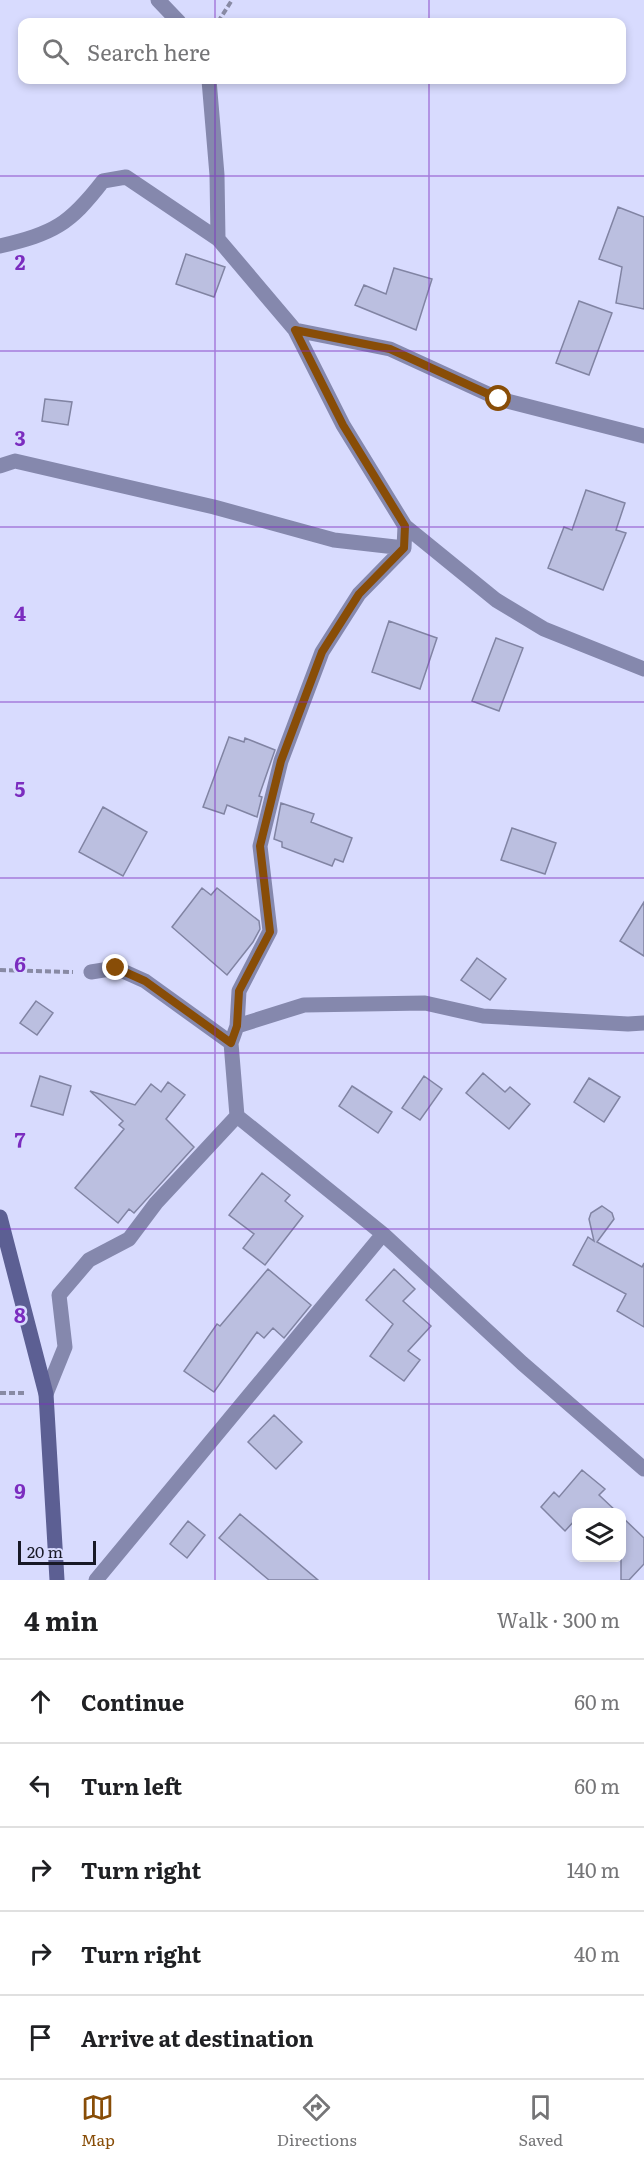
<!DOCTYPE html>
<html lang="en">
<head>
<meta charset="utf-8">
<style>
	body { margin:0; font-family:Literata,serif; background:#f2f2f2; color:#202124 }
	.controls { position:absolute; right:18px; bottom:18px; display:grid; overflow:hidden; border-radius:12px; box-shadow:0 3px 9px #0003 }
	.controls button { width:54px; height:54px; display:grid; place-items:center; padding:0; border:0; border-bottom:2px solid #e0e0e0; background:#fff; color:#202124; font:30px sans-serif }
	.scale { position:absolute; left:18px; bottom:15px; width:78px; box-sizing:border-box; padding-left:6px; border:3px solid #181926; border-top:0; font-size:16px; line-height:21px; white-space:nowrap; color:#181926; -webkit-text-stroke:4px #d8dbfe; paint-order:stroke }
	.stop { position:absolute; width:18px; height:18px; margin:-14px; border:4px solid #884d07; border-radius:50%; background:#fff }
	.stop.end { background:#884d07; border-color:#fff; box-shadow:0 2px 6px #0008 }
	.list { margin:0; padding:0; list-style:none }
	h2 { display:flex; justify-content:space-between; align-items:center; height:78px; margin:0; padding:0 24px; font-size:26px }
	h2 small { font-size:20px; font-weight:400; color:#757577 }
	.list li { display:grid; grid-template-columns:39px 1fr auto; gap:18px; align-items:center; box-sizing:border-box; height:84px; padding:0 24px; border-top:2px solid #e0e0e0 }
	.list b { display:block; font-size:22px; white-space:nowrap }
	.list em { font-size:20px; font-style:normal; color:#757577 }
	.icon { flex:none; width:33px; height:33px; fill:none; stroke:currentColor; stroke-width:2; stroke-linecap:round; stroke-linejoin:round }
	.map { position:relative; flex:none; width:644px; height:1580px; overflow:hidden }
	.search { position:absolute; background:#fff; box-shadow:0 3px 9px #0003; left:18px; right:18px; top:18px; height:66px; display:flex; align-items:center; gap:15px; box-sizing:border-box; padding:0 21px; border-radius:12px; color:#757577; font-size:22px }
	.sheet { height:498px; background:#fff }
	nav { display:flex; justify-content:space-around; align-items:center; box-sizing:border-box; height:84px; border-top:2px solid #e0e0e0; background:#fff; font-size:16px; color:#757577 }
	nav a { display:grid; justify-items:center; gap:3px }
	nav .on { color:#884d07 }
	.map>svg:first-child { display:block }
	.building { fill:#bbbfe0; stroke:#8184a3; stroke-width:1.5 }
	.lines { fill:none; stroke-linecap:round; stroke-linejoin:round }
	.path { stroke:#888aa4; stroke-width:4; stroke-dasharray:6 3; stroke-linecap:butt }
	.minor { stroke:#8588ad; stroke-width:15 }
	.secondary { stroke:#5c5f93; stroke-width:15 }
	.route { stroke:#884d07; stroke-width:8 }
	.grid { fill:none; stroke:#7b2cbf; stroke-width:1.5; stroke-opacity:0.55 }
	.grid-label { font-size:20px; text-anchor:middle; font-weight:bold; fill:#7b2cbf; stroke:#d8dbfe; stroke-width:5; stroke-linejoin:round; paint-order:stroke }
</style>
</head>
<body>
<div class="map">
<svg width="644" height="1580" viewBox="0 0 644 1580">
	<rect width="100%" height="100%" fill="#d8dbfe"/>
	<!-- building -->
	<path class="building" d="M618,207l26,10v92l-28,-6 6,-36 -23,-8z
		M186,254l39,13 -11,30 -38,-13z
		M394,268l38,11 -16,51 -61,-25 9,-20 22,9z
		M579,301l33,12 -23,62 -33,-12z
		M45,399l27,3 -4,23 -26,-4z
		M586,490l39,13 -9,27 10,3 -23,57 -55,-22 16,-41 8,3z
		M389,621l48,17 -17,51 -48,-17z
		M496,638l27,10 -24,63 -27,-10z
		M229,737l15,5 1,-4 30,12 -16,46 3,1 -5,20 -30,-12 -3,9 -21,-7z
		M281,803l33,11 -3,8 41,16 -9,24 -8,-3 -3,7 -50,-19v-5l-8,-3z
		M103,807l44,25 -24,44 -44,-24z
		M512,828l44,15 -11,31 -44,-14z
		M202,888l9,7 6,-7 42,33 1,8 -7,13 -26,33 -55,-48z
		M644,902v54l-24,-15z
		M477,958l29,21 -16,21 -29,-20z
		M36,1001l17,12 -16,22 -17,-12z
		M483,1073l22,19 5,-5 20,17 -21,25 -43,-36z
		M40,1076l31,10 -8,29 -32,-9z
		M424,1076l18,13 -22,31 -18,-12z
		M589,1078l31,19 -16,25 -30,-20z
		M168,1082l17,13 -19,24 28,28 -60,66 -5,-4 -11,14 -43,-35 49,-59 -5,-4 4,-4 -33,-30 45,14 16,-21 10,8z
		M352,1086l40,26 -14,21 -39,-27z
		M262,1173l28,22 -5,6 18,15 -38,49 -22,-17 11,-14 -25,-19z
		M602,1206l10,7 2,6 -17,23 45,25 2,-4v64l-27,-16 9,-17 -53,-29 15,-28 6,4 -5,-22 2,-6z
		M268,1269l43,36 -27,33 -11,-10 -9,10 -7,-6 -43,60 -30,-21 33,-47 3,2z
		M394,1269l21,20 -12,12 28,25 -23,25 12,9 -16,21 -34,-25 23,-32 -27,-24z
		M274,1415l28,27 -26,27 -28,-27z
		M582,1470l23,19 -6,6 18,17h-41v7l-11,12 -24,-24 13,-15 5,5z
		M240,1514l78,66h-49l-50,-42z
		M621,1516l23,22v26l-15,16h-8z
		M188,1521l17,14 -18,23 -17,-14z"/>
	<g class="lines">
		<!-- path -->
		<path class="path" d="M218,22l14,-22
			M0,970l73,2
			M0,1393h26"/>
		<!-- minor -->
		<path class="minor" d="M158,0l21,22
			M209,80l8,95 1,64 77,91 48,95 62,101 -1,22 -45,46 -37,58 -41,109 -21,85 10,85 -31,60 -2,35 -6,17
			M0,246c54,-13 69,-21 103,-65l23,-4 92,62
			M295,330l95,19 109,50 145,37
			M0,466l15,-5 199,46 120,33 70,8
			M405,526l91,74 48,29 100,40
			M91,972l25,-4 29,13 86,62 6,73 146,118 139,129 122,106
			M237,1026l67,-21 121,-2 58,13 145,8 16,-1
			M46,1394l19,-47 -6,-52 30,-35 40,-21 27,-36 81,-87
			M96,1580l287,-346"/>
		<!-- secondary -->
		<path class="secondary" d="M0,1217l46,177 11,186"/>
	</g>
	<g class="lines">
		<!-- route -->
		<path class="route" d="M116,968l29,13 86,62 6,-17 2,-35 31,-59 -10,-86 21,-85 41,-109 37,-58 45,-46 1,-22 -62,-101 -48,-95 95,19 109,50"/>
	</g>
	<!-- grid -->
	<path class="grid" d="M215,0v22M429,0v22M215,80v1500M429,80v1500M0,176h644M0,351h644M0,527h644M0,702h644M0,878h644M0,1053h644M0,1229h644M0,1404h644"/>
	<g class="grid-label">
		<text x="20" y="270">2</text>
		<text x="20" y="446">3</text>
		<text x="20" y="621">4</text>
		<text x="20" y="797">5</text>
		<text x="20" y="972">6</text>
		<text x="20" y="1148">7</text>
		<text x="20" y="1323">8</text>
		<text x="20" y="1499">9</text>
	</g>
</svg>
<div class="controls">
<button><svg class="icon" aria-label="layers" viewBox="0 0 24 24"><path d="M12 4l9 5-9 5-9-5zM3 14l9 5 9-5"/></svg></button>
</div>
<div class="scale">20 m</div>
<div class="stop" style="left:499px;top:399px"></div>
<div class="stop end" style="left:116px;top:968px"></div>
<div class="search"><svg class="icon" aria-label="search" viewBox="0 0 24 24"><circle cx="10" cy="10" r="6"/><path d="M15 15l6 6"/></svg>Search here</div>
</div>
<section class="sheet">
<h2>4 min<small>Walk · 300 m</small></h2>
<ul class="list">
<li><svg class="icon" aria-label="ahead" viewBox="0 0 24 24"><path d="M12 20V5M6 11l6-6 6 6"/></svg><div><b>Continue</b></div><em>60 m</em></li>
<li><svg class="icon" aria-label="left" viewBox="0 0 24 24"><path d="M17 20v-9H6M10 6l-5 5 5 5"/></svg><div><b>Turn left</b></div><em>60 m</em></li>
<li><svg class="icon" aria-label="right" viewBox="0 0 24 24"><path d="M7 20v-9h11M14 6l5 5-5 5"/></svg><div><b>Turn right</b></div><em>140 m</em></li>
<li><svg class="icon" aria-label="right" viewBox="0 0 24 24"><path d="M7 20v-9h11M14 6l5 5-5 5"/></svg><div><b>Turn right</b></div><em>40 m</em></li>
<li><svg class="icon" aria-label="arrive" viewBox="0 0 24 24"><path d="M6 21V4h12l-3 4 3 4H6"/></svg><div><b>Arrive at destination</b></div></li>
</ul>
</section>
<nav>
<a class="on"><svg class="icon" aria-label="map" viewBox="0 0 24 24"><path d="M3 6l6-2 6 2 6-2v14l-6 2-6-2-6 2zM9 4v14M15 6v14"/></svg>Map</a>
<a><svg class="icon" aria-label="directions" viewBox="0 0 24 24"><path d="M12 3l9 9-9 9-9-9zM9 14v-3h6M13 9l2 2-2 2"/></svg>Directions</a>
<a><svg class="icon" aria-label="saved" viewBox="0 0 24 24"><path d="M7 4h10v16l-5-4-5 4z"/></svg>Saved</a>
</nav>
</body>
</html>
